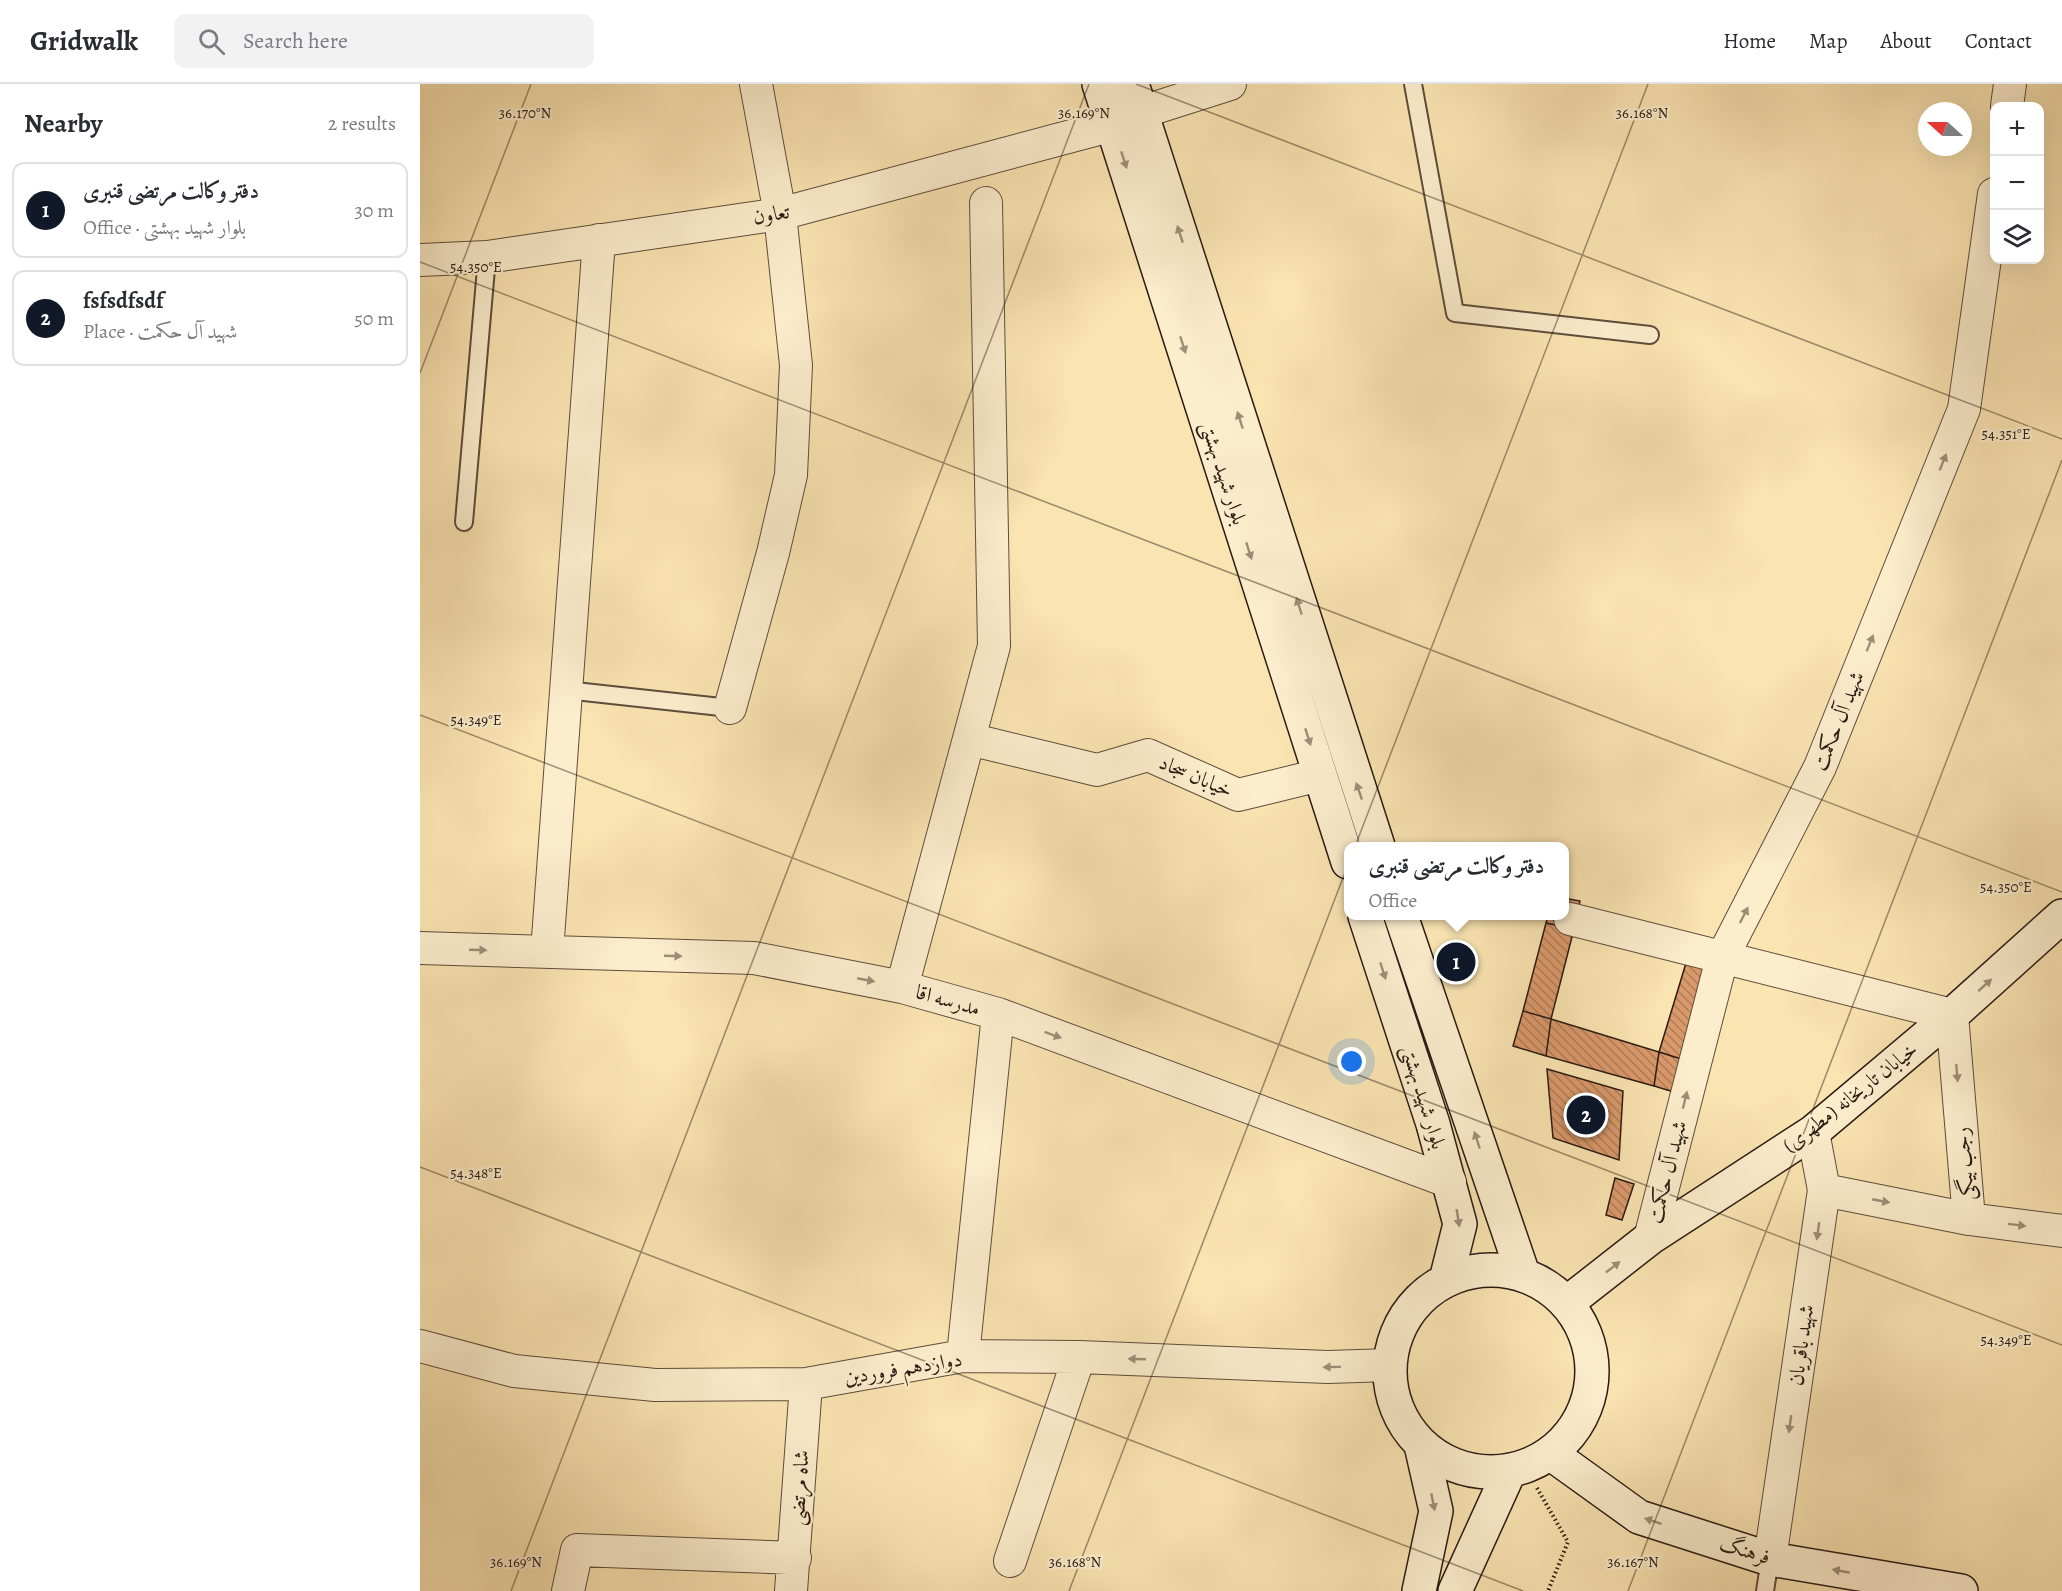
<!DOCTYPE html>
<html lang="en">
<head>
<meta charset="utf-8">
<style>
	body { margin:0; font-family:Alegreya,Amiri,serif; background:#f2f2f3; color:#2b2b33 }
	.controls { position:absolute; right:18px; top:18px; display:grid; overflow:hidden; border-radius:12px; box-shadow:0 6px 24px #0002 }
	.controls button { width:54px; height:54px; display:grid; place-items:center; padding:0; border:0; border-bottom:2px solid #e1e1e2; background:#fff; color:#2b2b33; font:30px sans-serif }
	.compass { position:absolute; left:1498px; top:18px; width:54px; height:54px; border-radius:50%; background:#fff; box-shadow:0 6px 24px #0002; rotate:291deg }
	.you { position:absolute; left:932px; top:978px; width:21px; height:21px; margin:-15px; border:4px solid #fff; border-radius:50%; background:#1a73e8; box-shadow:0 0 0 9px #1a73e833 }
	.badge { display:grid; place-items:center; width:39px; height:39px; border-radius:50%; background:#111827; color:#fff; font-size:20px; font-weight:700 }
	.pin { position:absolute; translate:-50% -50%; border:3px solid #fff; box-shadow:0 2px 6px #0006 }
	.popup { position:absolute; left:924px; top:758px; width:225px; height:78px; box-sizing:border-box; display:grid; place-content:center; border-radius:12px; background:#fff; filter:drop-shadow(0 2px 4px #0005); font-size:20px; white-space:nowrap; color:#7c7c81 }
	.popup b { font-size:22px; color:#2b2b33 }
	.popup::after { content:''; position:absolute; left:50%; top:100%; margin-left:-12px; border:12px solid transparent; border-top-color:#fff }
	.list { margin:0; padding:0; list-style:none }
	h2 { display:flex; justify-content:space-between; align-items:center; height:78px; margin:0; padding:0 24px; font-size:26px }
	h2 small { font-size:20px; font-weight:400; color:#7c7c81 }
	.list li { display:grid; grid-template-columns:39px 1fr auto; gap:18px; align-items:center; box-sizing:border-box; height:96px; margin:0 12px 12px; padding:0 12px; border:2px solid #e1e1e2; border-radius:12px }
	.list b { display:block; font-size:22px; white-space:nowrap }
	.list p { margin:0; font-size:20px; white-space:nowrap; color:#7c7c81 }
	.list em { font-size:20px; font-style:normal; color:#7c7c81 }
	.icon { flex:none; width:33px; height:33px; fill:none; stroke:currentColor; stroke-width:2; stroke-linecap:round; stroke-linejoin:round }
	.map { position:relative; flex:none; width:1642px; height:1507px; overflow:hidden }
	header { display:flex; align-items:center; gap:36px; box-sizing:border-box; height:84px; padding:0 30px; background:#fff; border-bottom:2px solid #e1e1e2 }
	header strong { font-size:28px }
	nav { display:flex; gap:33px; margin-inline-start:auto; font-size:21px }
	.search { width:420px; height:54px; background:#f2f2f3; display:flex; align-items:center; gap:15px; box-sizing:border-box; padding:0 21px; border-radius:12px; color:#7c7c81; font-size:22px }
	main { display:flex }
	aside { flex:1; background:#fff }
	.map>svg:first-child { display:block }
	.building { fill:url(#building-back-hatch); stroke:#2a1a13; stroke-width:1.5 }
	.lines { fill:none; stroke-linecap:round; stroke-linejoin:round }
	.lane-casing { stroke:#5e4c3b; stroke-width:20 }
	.street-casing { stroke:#5e4c3b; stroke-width:34 }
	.secondary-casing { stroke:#2a1a13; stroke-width:36 }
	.path { stroke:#2a1a13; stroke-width:4; stroke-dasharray:1.5 3; stroke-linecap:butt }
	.lane { stroke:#fcedcd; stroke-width:16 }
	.street { stroke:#fcedcd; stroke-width:32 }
	.secondary { stroke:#fcedcd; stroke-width:33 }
	.oneway { fill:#9e8e79 }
	.ticks { fill:none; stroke:#2a1a13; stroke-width:1.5; stroke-opacity:0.45 }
	.labels { text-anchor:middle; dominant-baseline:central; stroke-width:4.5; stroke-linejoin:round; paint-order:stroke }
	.street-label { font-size:21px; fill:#2a1a13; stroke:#fcedcd }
	.ticks-label { font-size:15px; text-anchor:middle; fill:#2a1a13; stroke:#fcedcd; stroke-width:4.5; stroke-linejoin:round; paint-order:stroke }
</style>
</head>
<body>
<header>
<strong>Gridwalk</strong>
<div class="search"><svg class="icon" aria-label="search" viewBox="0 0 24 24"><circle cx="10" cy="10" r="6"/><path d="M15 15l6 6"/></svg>Search here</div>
<nav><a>Home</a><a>Map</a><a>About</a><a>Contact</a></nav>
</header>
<main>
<aside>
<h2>Nearby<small>2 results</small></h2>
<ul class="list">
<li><span class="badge">1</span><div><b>دفتر وکالت مرتضی قنبری</b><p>Office · بلوار شهید بهشتی</p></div><em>30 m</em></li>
<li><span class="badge">2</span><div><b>fsfsdfsdf</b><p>Place · شهید آل حکمت</p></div><em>50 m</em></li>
</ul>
</aside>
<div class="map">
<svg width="1642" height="1507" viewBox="0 0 1642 1507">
	<defs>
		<pattern id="building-back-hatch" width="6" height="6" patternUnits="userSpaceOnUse" patternTransform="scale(1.5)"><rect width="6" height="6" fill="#da996b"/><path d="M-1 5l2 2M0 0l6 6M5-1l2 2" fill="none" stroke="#b17c57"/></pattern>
	</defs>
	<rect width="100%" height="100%" fill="#fae4b2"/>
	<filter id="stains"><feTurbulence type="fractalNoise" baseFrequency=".00333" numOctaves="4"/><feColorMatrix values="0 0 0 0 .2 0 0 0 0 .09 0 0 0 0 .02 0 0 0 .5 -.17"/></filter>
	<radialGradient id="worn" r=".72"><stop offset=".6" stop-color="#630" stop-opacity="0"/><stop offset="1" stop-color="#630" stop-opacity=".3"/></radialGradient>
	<!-- building -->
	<path class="building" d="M1144,814l16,3 -6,28 -28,-6 2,-7h16z
		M1126,839l28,6 -23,90 -28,-8z
		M1270,866l32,8 -28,105 -35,-11z
		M1103,927l28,8 -5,37 -33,-10z
		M1131,935l108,33 -5,34 -108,-30z
		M1239,968l35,11 -7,33 -33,-10z
		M1127,985l76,22 -4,69 -66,-22z
		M1195,1094l19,6 -12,36 -16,-5z"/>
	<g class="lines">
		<!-- lane casing -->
		<g class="lane-casing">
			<path id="lane" d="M993,0l42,229 195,22
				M44,438l23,-265
				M146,606l164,18
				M1345,1507l5,-32"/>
		</g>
		<!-- street casing -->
		<g class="street-casing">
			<path id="street" d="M1587,22l3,-22
				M722,28l88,-28
				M0,176l67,-3 293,-43 333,-89
				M310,624l43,-155 18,-78 5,-110 -16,-151 -24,-130
				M549,655l128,31 51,-15 90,40 82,-20
				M1150,835l382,96 17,204 93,12
				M0,864l334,10 148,29 96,27 452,168
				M127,868l52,-712
				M482,903l92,-341 -8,-443
				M1404,1106l145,29
				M1230,1154l72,-280 98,-191 144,-358 30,-215
				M0,1262l94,25 141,14 151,-1 157,-28 116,1 249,10 62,-2
				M543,1272l35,-342
				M1350,1475l54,-369 -11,-58
				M590,1477l69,-204
				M148,1507l9,-41 218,8
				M371,1507l15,-207"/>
		</g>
		<!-- secondary casing -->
		<g class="secondary-casing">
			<path id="secondary" d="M679,0l249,778
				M712,0l246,762
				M945,832l68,208 27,100 -14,56
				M981,832l122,358
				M970 1287a101 101 0 1 1 202 0a101 101 0 1 1-202 0Z
				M1147,1219l83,-65 163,-106 139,-117 110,-99
				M1130,1369l89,64 131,42 191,32
				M999,1507l17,-80 -15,-66
				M1035,1507l55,-121"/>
		</g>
		<!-- path -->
		<path class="path" d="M1117,1404l31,54 -20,49"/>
		<!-- lane -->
		<use href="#lane" class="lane"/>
		<!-- street -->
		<use href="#street" class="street"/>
		<!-- secondary -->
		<use href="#secondary" class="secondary"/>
	</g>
	<!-- one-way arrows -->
	<defs><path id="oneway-solid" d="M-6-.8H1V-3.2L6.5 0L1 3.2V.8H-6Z" transform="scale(1.5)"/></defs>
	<g class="oneway">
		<use href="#oneway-solid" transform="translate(704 76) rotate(72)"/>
		<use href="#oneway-solid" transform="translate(760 150) rotate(-108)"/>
		<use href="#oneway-solid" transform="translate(763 261) rotate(72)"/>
		<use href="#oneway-solid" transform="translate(820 336) rotate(-108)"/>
		<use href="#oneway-solid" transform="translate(1523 378) rotate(-68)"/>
		<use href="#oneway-solid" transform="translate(829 467) rotate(72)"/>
		<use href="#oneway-solid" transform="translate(879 522) rotate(-108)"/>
		<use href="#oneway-solid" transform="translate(1450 559) rotate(-68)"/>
		<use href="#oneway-solid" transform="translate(888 653) rotate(72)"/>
		<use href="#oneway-solid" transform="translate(939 707) rotate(-109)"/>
		<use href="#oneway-solid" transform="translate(1324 831) rotate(-63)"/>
		<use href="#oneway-solid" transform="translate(58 866) rotate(2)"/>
		<use href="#oneway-solid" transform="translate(253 872) rotate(2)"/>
		<use href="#oneway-solid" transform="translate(963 887) rotate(72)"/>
		<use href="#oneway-solid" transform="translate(446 896) rotate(11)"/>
		<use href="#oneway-solid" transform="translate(1565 901) rotate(-42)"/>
		<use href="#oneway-solid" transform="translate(633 951) rotate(20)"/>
		<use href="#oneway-solid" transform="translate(1537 989) rotate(85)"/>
		<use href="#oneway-solid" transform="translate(1265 1016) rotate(-76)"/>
		<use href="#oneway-solid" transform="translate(1057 1056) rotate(-108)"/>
		<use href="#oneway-solid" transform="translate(1461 1117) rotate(11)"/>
		<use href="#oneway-solid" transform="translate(1038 1134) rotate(81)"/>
		<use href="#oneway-solid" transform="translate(1597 1141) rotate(7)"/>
		<use href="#oneway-solid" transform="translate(1398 1147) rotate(98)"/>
		<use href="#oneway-solid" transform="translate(1193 1183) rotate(-38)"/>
		<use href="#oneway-solid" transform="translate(717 1275) rotate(-178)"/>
		<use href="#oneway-solid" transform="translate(912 1283) rotate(179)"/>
		<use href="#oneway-solid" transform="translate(1370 1340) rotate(98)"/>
		<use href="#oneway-solid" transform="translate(1013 1418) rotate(79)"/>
		<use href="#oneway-solid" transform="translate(1233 1437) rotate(-162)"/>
		<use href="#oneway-solid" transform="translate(1421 1487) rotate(-170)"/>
	</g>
	<!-- ticks -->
	<path class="ticks" d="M716,0l926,355M0,178l1642,630M0,289l111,-289M0,631l1642,630M0,1083l1103,424M91,1507l578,-1507M649,1507l579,-1507M1208,1507l434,-1131"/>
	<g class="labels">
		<!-- street labels -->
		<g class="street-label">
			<text transform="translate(351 130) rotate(-10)">تعاون</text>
			<text transform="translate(804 389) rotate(72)">بلوار شهید بهشتی</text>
			<text transform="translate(1418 637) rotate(-68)">شهید آل حکمت</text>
			<text transform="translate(776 692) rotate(23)">خیابان سجاد</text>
			<text transform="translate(528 916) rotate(16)">مدرسه اقا</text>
			<text transform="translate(1004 1013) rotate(73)">بلوار شهید بهشتی</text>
			<text transform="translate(1430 1013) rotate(-38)">خیابان تاریخانه (مطهری)</text>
			<text transform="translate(1544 1080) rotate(-95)">رجب بیگی</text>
			<text transform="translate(1247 1088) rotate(-76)">شهید آل حکمت</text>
			<text transform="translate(1381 1261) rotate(-82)">شهید باقریان</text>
			<text transform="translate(483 1284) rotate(-9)">دوازدهم فروردین</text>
			<text transform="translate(379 1404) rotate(-86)">شاه مرتضی</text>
			<text transform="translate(1325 1466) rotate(17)">فرهنگ</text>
		</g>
	</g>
	<g class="ticks-label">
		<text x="664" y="34">36.169°N</text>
		<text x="1222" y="34">36.168°N</text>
		<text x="105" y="34">36.170°N</text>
		<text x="56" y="188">54.350°E</text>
		<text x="1586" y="355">54.351°E</text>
		<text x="56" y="641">54.349°E</text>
		<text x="1586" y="808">54.350°E</text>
		<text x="56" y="1094">54.348°E</text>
		<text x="1586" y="1261">54.349°E</text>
		<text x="96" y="1483">36.169°N</text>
		<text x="655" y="1483">36.168°N</text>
		<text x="1213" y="1483">36.167°N</text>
	</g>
	<rect width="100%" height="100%" filter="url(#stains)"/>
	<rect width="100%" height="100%" fill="url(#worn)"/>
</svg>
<div class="controls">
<button>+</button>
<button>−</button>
<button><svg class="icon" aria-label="layers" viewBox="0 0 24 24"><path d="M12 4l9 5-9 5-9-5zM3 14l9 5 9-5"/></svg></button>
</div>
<svg class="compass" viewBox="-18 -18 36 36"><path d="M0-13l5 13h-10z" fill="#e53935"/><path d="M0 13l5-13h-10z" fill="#7c7c81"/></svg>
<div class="you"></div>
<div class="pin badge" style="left:1036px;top:878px">1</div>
<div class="popup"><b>دفتر وکالت مرتضی قنبری</b>Office</div>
<div class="pin badge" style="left:1166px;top:1031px">2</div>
</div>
</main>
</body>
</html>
